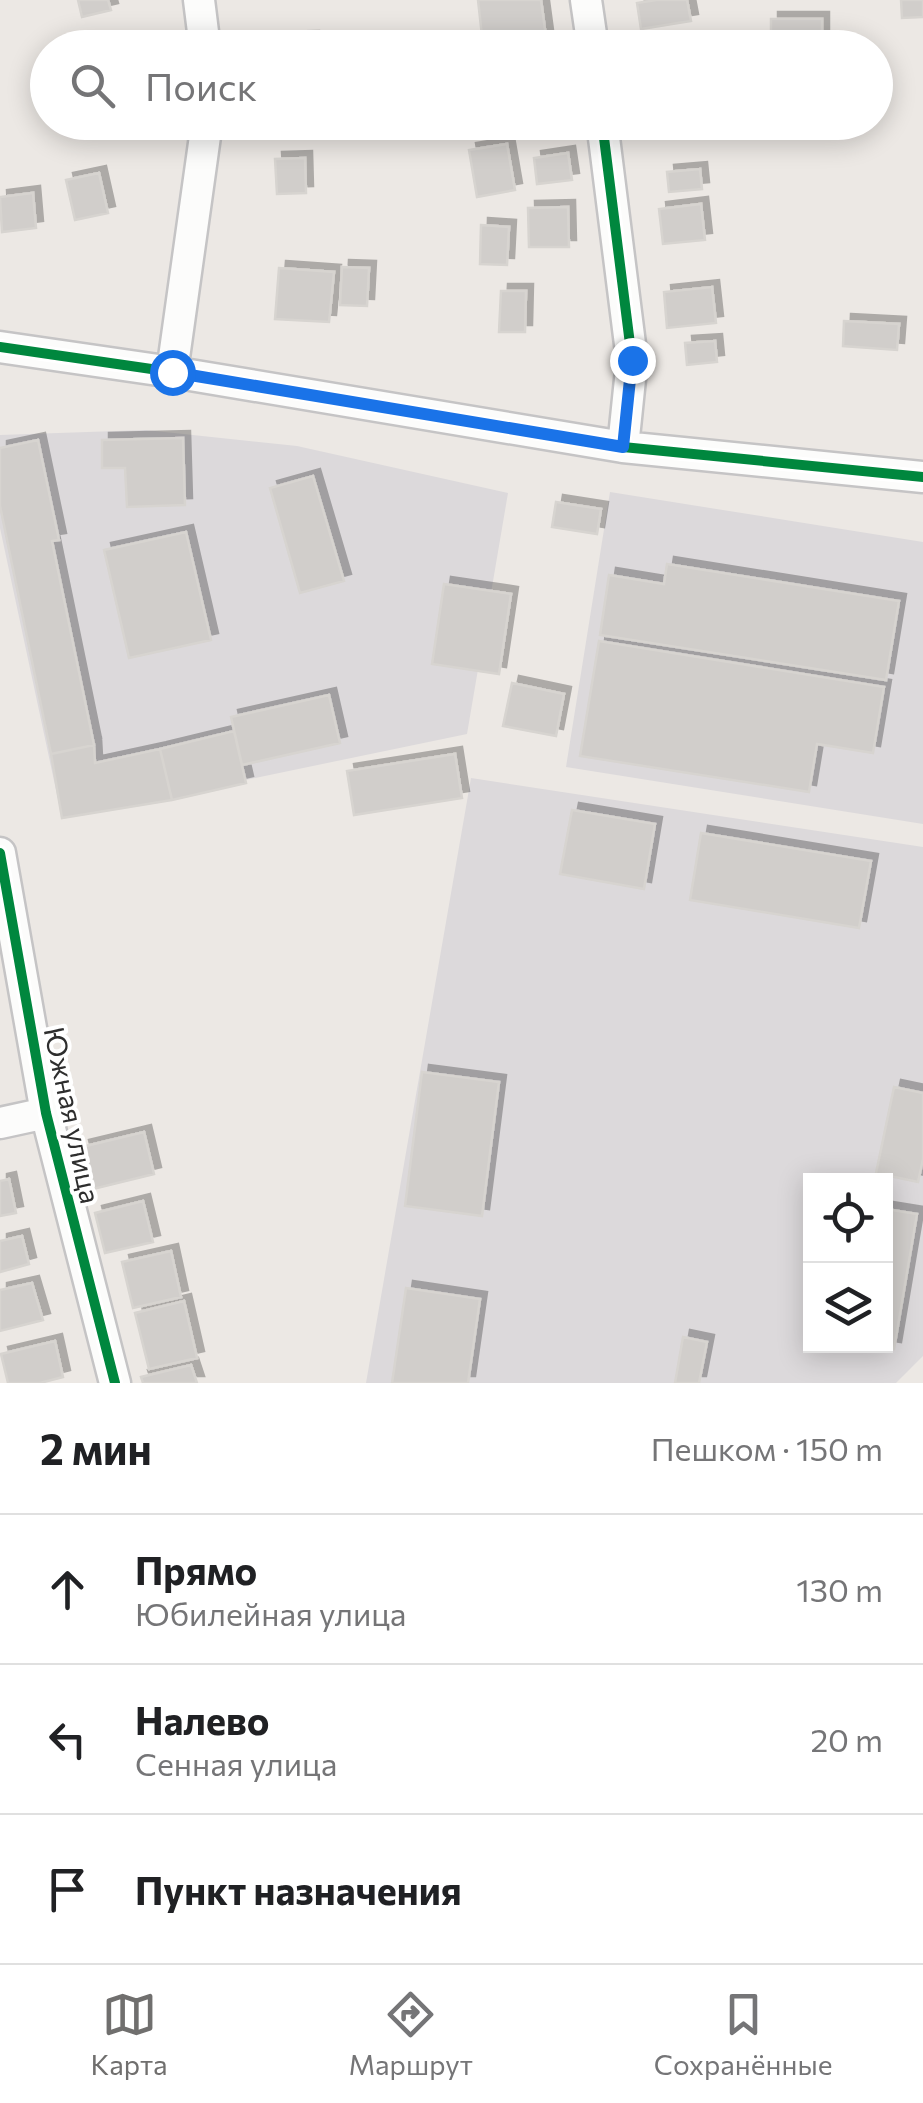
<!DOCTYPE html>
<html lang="ru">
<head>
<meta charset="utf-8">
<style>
	body { margin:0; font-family:Commissioner,sans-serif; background:#f2f2f2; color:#202124 }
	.controls { position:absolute; right:30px; bottom:30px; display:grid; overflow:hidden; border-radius:0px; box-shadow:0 5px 25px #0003 }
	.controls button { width:90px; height:90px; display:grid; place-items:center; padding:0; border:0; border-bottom:2px solid #e0e0e0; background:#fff; color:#202124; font:50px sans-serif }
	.stop { position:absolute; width:30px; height:30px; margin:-22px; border:8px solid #1a73e8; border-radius:50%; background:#fff }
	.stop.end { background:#1a73e8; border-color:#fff; box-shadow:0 2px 10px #0008 }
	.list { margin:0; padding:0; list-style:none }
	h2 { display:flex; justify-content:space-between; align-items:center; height:130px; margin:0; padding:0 40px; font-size:42px }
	h2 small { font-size:32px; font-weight:400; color:#757577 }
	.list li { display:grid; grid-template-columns:65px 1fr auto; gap:30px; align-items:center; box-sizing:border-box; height:150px; padding:0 40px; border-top:2px solid #e0e0e0 }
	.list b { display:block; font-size:38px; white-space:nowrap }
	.list p { margin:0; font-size:32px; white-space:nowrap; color:#757577 }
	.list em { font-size:32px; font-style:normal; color:#757577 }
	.icon { flex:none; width:55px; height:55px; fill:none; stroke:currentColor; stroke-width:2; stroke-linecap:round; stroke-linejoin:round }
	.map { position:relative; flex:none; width:923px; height:1383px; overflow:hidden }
	.search { position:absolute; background:#fff; box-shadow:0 5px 25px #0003; left:30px; right:30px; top:30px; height:110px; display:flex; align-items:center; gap:25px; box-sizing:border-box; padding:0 35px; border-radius:55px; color:#757577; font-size:38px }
	.sheet { height:580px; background:#fff }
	nav { display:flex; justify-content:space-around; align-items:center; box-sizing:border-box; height:140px; border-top:2px solid #e0e0e0; background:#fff; font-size:28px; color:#757577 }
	nav a { display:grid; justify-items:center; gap:5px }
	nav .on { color:#706f6e }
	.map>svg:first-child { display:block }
	.industrial { fill:#dcd9db; fill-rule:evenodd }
	.building { fill:#d1cecb; stroke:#d7d4d0; stroke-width:2.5; filter:url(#shadow) }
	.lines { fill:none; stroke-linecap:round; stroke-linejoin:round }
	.minor-casing { stroke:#c5c4c5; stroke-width:35 }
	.minor { stroke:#fcfcfb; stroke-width:30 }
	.cycleway-casing { stroke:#fff; stroke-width:16 }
	.cycleway { stroke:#00873e; stroke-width:10 }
	.route { stroke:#1a73e8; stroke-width:12 }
	.labels { text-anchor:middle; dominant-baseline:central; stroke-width:8; stroke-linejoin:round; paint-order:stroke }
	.street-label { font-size:28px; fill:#2e2e2e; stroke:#fff }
</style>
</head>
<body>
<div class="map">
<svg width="923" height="1383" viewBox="0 0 923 1383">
	<defs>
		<filter id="shadow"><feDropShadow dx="7" dy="-7" stdDeviation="0" flood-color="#0004"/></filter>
	</defs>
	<rect width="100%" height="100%" fill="#ece8e4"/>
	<!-- industrial -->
	<path class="industrial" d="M146,430l151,16 211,47 -41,241 -405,84 -62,-290v-93z
		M610,492l313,50v282l-357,-57z
		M471,778l452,69v509l-27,27h-530zM810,1180h76v166h-76z"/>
	<!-- building -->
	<path class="building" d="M78,0h30l3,10 -29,7z
		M478,0h63l5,37 -63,8z
		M656,0h31l4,21 -50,8 -4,-26z
		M901,0h22v17l-21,1z
		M771,19h51v29h-51z
		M312,38v10h-59v-9z
		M679,39l1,9h-43v-2z
		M519,122h39l2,8 -38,7z
		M507,144l8,46 -38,7 -8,-47z
		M568,153l4,27 -35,4 -3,-26z
		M305,158l1,35 -29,1 -2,-35z
		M700,169l2,20 -33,3 -2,-20z
		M99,173l9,40 -33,7 -9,-40z
		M33,193l3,35 -34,4 -2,-35z
		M701,204l4,36 -42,4 -4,-35z
		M568,207l1,40h-40l-1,-39z
		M481,225l28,2 -2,38 -27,-1z
		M342,267l27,1 -2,38 -27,-1z
		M279,268l55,4 -5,50 -54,-3z
		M712,287l4,36 -49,5 -3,-36z
		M501,291h25l-1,41h-26z
		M844,321l55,3 -2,26 -54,-4z
		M715,341l2,21 -30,3 -2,-22z
		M183,438l2,67 -58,2 -2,-39h-23v-28z
		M38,440l21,100 -7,1 42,204 -43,9 -51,-248v-58z
		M313,476l31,105 -44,12 -30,-105z
		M556,502l45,7 -4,25 -45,-7z
		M186,532l25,108 -82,18 -25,-108z
		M667,564l232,37 -13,79 -286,-45 9,-60 55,9z
		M444,584l67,10 -12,80 -67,-10z
		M599,641l285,46 -11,66 -56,-9 -8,48 -229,-36z
		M512,683l52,11 -8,42 -53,-10z
		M329,695l11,48 -98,22 -11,-48z
		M234,731l12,52 -74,17 -12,-51z
		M94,745l1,18 65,-14 12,51 -110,18 -11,-64z
		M455,754l7,44 -108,17 -7,-44z
		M572,810l83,14 -11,65 -84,-15z
		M701,833l170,28 -12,67 -169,-28z
		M422,1072l77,10 -17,134 -77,-10z
		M894,1087l29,6v66l-5,23 -42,-9z
		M144,1132l10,42 -61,15 -11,-42z
		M9,1179l7,34 -16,3v-35z
		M143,1201l10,41 -48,11 -10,-40z
		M886,1209l31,5 -23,135 -20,-3h12z
		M22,1236l7,28 -29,8v-31z
		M171,1251l10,46 -48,11 -11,-46z
		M32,1283l11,37 -43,11v-41z
		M406,1288l74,11 -12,84h-76z
		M184,1301l13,57 -48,11 -14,-56z
		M683,1337l24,5 -8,41h-24z
		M55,1341l8,36 -23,6h-32l-7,-29z
		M191,1365l6,18h-54l-2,-6z"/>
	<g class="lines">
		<!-- minor casing -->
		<g class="minor-casing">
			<path id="minor" d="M199,0l6,48
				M586,0l7,48
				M602,122l30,238 -9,87
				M0,347l172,25 451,75 300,30
				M172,372l35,-250
				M0,853l46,260 69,270
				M0,1123l46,-10"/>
		</g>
		<!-- minor -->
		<use href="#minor" class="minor"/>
		<!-- cycleway casing -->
		<g class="cycleway-casing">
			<path id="cycleway" d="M602,122l30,238 -9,87
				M0,347l172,25 451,75 300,30
				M0,853l46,260 69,270"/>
		</g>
		<!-- cycleway -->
		<use href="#cycleway" class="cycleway"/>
	</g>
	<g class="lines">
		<!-- route -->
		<path class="route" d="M172,372l451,75 9,-87"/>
	</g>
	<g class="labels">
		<!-- street labels -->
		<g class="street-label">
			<text transform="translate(73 1115) rotate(78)">Южная улица</text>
		</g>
	</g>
</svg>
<div class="controls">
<button><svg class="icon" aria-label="locate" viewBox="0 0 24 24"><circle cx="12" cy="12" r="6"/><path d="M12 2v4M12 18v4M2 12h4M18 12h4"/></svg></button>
<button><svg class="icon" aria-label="layers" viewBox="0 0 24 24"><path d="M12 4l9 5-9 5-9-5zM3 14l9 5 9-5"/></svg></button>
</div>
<div class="stop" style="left:172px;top:372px"></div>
<div class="stop end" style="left:632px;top:360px"></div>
<div class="search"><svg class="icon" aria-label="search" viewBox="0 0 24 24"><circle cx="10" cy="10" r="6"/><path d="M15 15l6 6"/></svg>Поиск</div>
</div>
<section class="sheet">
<h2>2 мин<small>Пешком · 150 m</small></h2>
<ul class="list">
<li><svg class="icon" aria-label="ahead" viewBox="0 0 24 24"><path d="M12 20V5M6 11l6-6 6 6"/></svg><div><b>Прямо</b><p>Юбилейная улица</p></div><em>130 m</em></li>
<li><svg class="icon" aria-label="left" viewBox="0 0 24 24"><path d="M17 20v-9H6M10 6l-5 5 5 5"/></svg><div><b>Налево</b><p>Сенная улица</p></div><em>20 m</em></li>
<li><svg class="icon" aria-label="arrive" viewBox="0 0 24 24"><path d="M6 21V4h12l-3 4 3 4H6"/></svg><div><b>Пункт назначения</b></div></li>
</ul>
</section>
<nav>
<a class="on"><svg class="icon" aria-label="map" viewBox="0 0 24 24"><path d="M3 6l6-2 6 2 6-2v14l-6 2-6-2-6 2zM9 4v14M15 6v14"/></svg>Карта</a>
<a><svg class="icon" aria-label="directions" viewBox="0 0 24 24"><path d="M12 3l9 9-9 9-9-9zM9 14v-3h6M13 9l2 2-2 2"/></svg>Маршрут</a>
<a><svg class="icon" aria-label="saved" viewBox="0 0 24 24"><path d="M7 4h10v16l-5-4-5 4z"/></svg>Сохранённые</a>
</nav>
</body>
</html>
